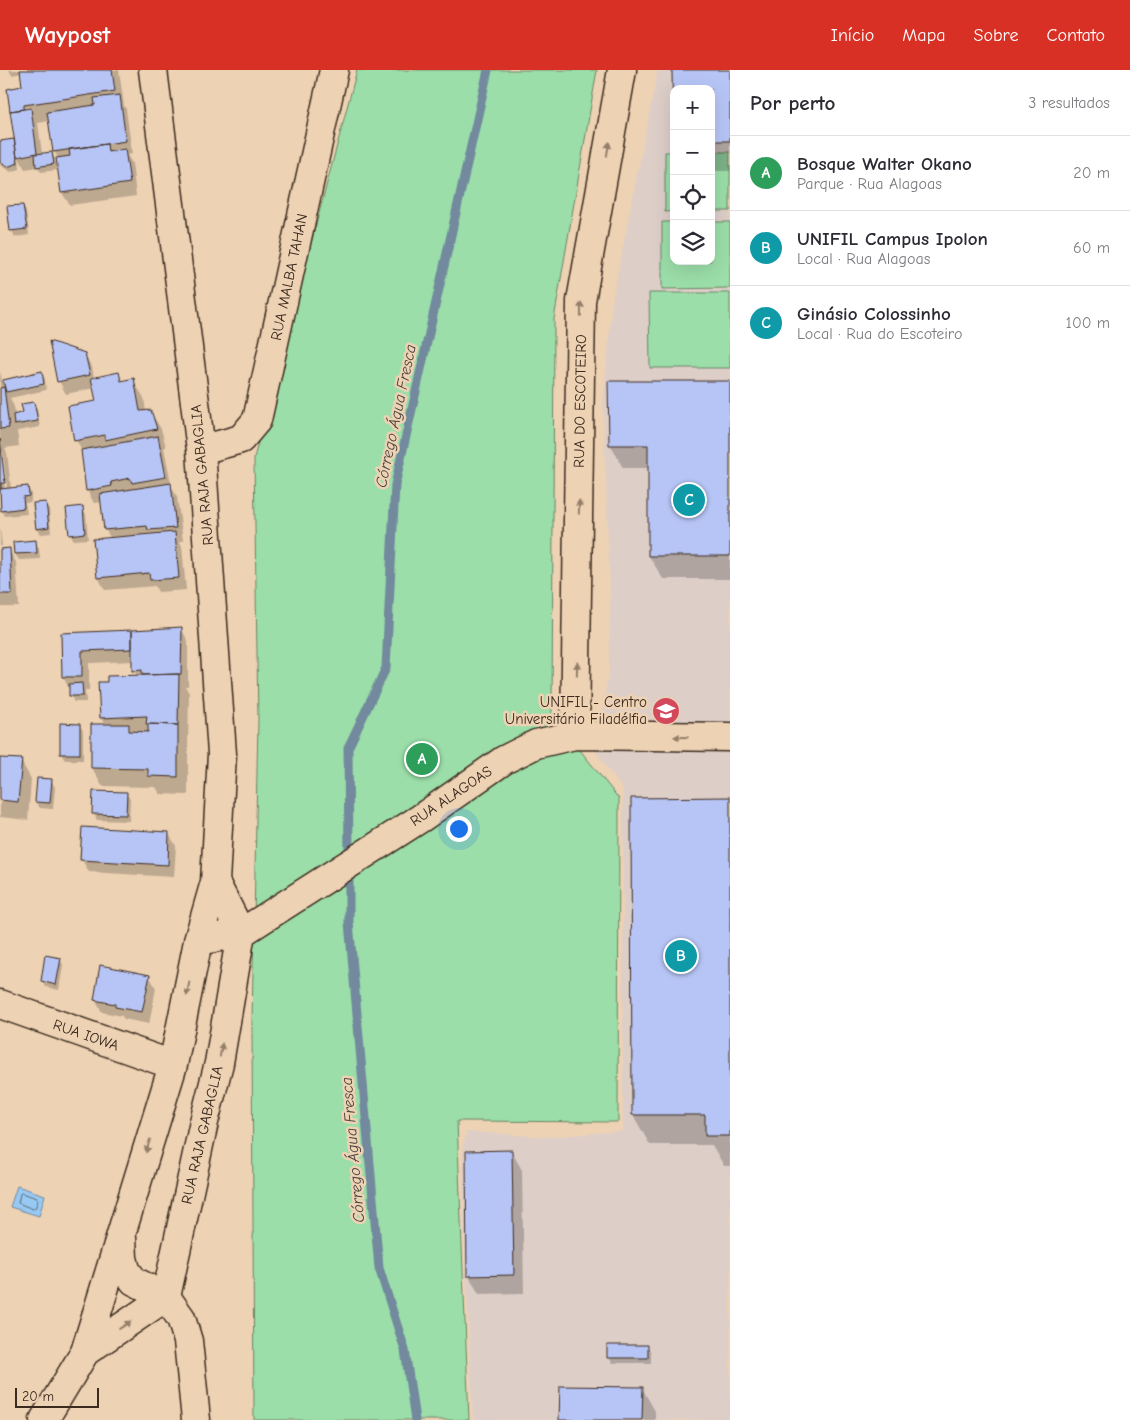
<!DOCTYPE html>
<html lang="pt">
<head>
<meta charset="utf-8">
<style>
	body { margin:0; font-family:"Comic Neue",sans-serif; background:#f7f7f7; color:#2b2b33 }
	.controls { position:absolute; right:15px; top:15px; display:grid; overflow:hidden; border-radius:10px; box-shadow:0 5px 20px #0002 }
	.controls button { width:45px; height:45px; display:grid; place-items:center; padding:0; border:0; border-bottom:1px solid #e1e1e2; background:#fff; color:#2b2b33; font:25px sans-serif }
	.scale { position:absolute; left:15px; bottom:12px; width:84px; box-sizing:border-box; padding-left:5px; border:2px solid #3b2a1e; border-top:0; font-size:14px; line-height:18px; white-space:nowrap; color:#3b2a1e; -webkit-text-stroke:4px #edd2b4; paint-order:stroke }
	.you { position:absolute; left:458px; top:758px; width:18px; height:18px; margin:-12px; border:4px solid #fff; border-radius:50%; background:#1a73e8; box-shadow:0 0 0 8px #1a73e833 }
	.badge { display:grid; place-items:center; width:32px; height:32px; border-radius:50%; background:#d93025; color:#fff; font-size:16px; font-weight:700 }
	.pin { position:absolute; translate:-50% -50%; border:2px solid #fff; box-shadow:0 1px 5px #0006 }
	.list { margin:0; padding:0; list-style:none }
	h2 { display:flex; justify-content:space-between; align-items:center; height:65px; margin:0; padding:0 20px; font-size:21px }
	h2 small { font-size:16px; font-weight:400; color:#7c7c81 }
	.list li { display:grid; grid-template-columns:32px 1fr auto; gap:15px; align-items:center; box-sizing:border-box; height:75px; padding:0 20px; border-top:1px solid #e1e1e2 }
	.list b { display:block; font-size:19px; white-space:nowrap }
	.list p { margin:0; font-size:16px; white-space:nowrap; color:#7c7c81 }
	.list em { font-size:16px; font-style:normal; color:#7c7c81 }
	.icon { flex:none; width:28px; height:28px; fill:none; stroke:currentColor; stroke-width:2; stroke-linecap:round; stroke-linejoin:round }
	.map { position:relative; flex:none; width:730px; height:1350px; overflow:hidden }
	header { display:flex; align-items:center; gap:30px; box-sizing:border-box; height:70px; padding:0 25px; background:#d93025; color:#fff }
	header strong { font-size:24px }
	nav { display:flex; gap:28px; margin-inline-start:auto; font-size:18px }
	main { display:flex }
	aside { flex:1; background:#fff }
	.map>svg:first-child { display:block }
	.built { fill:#ddcec8; fill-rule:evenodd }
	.green { fill:#9bdea9; stroke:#6b8464 }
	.water { fill:#96c9f3; stroke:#72899e }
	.shadow { fill:#0003; fill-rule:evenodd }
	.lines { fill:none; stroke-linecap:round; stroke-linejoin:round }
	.shore { stroke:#5f6a73; stroke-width:1 }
	.stream { stroke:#72899e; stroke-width:9 }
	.building { fill:#b7c5f6; stroke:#3b2a1e }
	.street-casing { stroke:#3b2a1e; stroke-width:31 }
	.street { stroke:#edd2b4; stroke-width:28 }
	.oneway { fill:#947e69 }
	.labels { text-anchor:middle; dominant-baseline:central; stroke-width:5; stroke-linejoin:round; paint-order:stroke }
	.street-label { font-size:15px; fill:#3b2a1e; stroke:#edd2b4 }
	.poi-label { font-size:15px; fill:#3b2a1e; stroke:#edd2b4; text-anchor:end }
	.water-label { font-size:16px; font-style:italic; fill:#49423e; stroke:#edd2b4 }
</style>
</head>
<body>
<header>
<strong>Waypost</strong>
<nav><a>Início</a><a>Mapa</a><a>Sobre</a><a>Contato</a></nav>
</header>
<main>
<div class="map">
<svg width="730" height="1350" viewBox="0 0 730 1350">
	<rect width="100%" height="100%" fill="#edd2b4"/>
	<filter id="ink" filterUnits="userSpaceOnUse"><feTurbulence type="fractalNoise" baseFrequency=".02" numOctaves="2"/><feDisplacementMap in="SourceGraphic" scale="10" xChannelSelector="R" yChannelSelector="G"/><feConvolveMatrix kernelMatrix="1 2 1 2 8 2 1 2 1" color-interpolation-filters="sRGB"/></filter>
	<g filter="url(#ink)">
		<!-- built -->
		<path class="built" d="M658,0h72v1350h-257l-9,-192 -1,-84 4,-12 80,5 76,-6v-341l-28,-40 14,-78 1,-81 -7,-187 10,-107zM674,19h37v172h-37z"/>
		<!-- green -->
		<path class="green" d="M357,0h240l-43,249 -2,396 67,84 -1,323 -161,-1 12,299h-215l-2,-398 6,-302 -4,-262z
			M665,82h9v59l-9,1z
			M711,82h19v59h-19z
			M662,152h12v39h37v-39h19v66l-68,1z
			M649,223h81v75h-80z"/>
		<!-- water -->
		<path class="water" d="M17,1116l28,9 -6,21 -29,-9z"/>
		<!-- shadow -->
		<path class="shadow" d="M9,0h110l5,36 2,3 6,45 -5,1 5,8 4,33 -66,9 -8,-12 -5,-34 1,-1 -4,-7 -5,-30 -11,2 4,31 10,-1 3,6 2,11 -16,2 -3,-5 -13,2 -6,-11 1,11 -9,3 -11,-7v-22l14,-3 2,5 -7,-55 15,-3 -2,-14 -10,2zM30,37l1,2 -13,2v-2z
			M673,0h57v101h-19v-82h-37v52z
			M23,136l3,6 3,23 -14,2 -3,-6z
			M84,284l8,13 2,12 25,-5 4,8 10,-2 11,18 2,14 4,-1 11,18 5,18 -2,1 8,40 5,9 6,44h-4l3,5 4,44 -28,2 -3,-6 -50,4 -7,-13 13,-38 -6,-10 -3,-27 -8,1 -7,-13 -4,-37 -7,-13 21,-38 -3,-14 -28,6 -7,-13z
			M0,301l2,10 39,-8 4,6 1,11 -36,8 4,9 1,8 9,-2 10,-10 3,6 3,18 -23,4 2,15 -14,2 2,5 4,36 16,-2 4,6v9l-6,1 2,11 -22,2 -3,-6 -2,-8zM1,382h2l4,37 -2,1z
			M730,312v197h-67l-14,-23v-88h-26l-13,-24z
			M45,433l4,6 2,24 -10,1 -4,-6z
			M82,438l4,6 2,25 -14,1 -4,-6z
			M0,457l2,19h-2z
			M35,472l4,6 1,11 -21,1 -4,-6 -1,-11z
			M9,480l7,12 3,45h-19v-56z
			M181,558l7,13v45h-3l4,7 -1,51v51l-28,-1 -4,-7 -54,-1 -10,-18 13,-43 -4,-7 -1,-34 37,-8 -3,-6 -1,-9 -44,2v27h-4l1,12h-12l-3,-6 -1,-6 -7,-13 -1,-43z
			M80,655l3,6v29h-18l-4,-6z
			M0,689l21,2 10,18 -3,41 -28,-3z
			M51,710l4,7 -2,22 -13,-1 -4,-6z
			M94,722l32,1 4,6 -1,22 -32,-1 -3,-6z
			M632,729h98v367h-6l-12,-21h-62l-17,-30z
			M169,764l7,12 -2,31 -85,-5 -7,-12z
			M60,889l3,6 -4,25 -13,-3 -4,-6z
			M149,906l7,12 -7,36 -25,-5 -2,-3 -20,-4 -7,-12z
			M512,1082l10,18 2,123 -45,1 -11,-19z
			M647,1276l4,6v11h-39l-3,-6z
			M642,1318l13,23v9h-94z"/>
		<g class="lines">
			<!-- shore -->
			<path class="shore" d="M22,1123l15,5 1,3 -3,7 -2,1 -15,-6 2,-9z"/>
			<!-- stream -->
			<path class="stream" d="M349,786l-1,-108 38,-80 9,-183 93,-415
				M349,802v50l30,346 26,82 10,70"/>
		</g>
		<!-- building -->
		<path class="building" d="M20,0h92l3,21 -91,14v4l-14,2 -3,-22 15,-3z
			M672,0h58v71h-19v-52h-37v52h-1z
			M120,25l6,46 -73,11 -6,-40 48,-7 -1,-7z
			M31,38l6,45 -20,4 -7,-46z
			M14,69l4,24 -11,4 -7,-5v-21z
			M107,74l1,8 17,-3 5,34 -69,10 -5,-35 14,-2 -1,-7z
			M52,82l2,12 -18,3 -1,-13z
			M23,135l4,24 -17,2 -3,-25z
			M49,271l36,12 5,22 -33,7z
			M42,301l2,13 -38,8 -3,-12z
			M119,302l2,9 13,-3 6,33 11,-1 6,19 -52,11v-5l-31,6 -6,-35 28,-5 -5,-23z
			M608,311h122v175h-82v-111h-39z
			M4,317l5,41 -9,1v-41z
			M34,332l4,19 -24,4 -1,-10 10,-3 -2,-8z
			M158,366l8,41 -34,6 -2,-5 -19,4 1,4 -26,5 -5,-41z
			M0,369l5,44h-4v6h-1z
			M171,413l5,45 -28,2 -1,-4 -43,4 -4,-36z
			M28,416l1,10 -6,1 1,11 -23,3 -1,-22z
			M46,432l3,25 -13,2 -3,-26z
			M83,436l2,27 -16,2 -3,-27z
			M175,462l4,46 -29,2 -1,-7 -52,5 -4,-39z
			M36,470l1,13 -23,1 -1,-12z
			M10,478l2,46h-12v-45z
			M182,557l-1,47 -39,1v-5l-10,1v-41z
			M132,560v19l-50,2v26h-20l-1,-44z
			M179,604l-1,51 -32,-1 1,-8 -47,2 -2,-36h9v-6z
			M82,613l1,13h-14v-12z
			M60,653l20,1v30h-20z
			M91,654h38v7l19,1v-8l30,1v52l-30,-1v-7l-57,-1z
			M0,688l22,1 -4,43 -18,-2z
			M37,708l15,1 -2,24 -15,-1z
			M93,721l34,1 -1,23 -34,-1z
			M730,727v339h-25v-21h-73l-1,-317z
			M82,757l87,5 -1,33 -88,-5z
			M45,885l16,3 -5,27 -15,-4z
			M100,895l50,10 -8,37 -27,-5v-3l-21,-4z
			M512,1080l2,125 -47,1 -1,-125z
			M607,1275h41v13h-41z
			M560,1316l83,1 -1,33h-83z"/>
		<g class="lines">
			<!-- street casing -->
			<g class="street-casing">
				<path id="street" d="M201,380l40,-11 16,-19 77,-350
					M575,665l6,-434 41,-231
					M198,871l43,-8 180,-115 83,-58 32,-16 39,-9 155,2
					M0,934l173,61
					M122,1168l1,20 3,12 8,11 32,16 15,21 7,23 8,79
					M85,1282l81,-55 38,-175 15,-59 22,-130 -26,-51
					M44,1350l41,-68 88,-287 25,-124 17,-59 7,-128 -21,-304 -48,-380"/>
			</g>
			<!-- street -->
			<use href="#street" class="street"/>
		</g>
		<!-- one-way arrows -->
		<defs><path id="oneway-solid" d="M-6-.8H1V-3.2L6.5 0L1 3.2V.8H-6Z" transform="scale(1.25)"/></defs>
		<g class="oneway">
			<use href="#oneway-solid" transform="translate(608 79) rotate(-80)"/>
			<use href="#oneway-solid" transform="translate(581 239) rotate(-89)"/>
			<use href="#oneway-solid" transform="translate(579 437) rotate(-89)"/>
			<use href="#oneway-solid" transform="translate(577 599) rotate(-89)"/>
			<use href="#oneway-solid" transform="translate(681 667) rotate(-179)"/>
			<use href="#oneway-solid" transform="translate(188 919) rotate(101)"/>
			<use href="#oneway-solid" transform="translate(221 980) rotate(-81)"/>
			<use href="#oneway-solid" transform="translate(148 1076) rotate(107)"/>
			<use href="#oneway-solid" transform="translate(125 1255) rotate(-34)"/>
		</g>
	</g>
	<!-- icons -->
	<defs>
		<g id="university-disc" transform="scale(1.4375)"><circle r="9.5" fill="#d1495b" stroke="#edd2b4"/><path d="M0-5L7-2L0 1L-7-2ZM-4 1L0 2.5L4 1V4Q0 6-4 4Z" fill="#fff"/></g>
	</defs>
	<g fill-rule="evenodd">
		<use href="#university-disc" x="666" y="641"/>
	</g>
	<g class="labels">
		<!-- street labels -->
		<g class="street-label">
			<text transform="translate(289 207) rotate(-78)">RUA MALBA TAHAN</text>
			<text transform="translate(580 331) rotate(-89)">RUA DO ESCOTEIRO</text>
			<text transform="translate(202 405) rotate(-95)">RUA RAJA GABAGLIA</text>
			<text transform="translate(451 726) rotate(-34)">RUA ALAGOAS</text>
			<text transform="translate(86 965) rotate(19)">RUA IOWA</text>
			<text transform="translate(202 1065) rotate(-77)">RUA RAJA GABAGLIA</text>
		</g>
		<!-- poi labels -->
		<g class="poi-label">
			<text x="647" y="632">UNIFIL - Centro<tspan x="647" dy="17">Universitário Filadélfia</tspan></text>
		</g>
		<!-- water labels -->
		<g class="water-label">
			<text transform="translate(396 346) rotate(-78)">Córrego Água Fresca</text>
			<text transform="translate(353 1080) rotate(-95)">Córrego Água Fresca</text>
		</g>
	</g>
</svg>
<div class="controls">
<button>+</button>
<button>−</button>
<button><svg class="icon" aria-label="locate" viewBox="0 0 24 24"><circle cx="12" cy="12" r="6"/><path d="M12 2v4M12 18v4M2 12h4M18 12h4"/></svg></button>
<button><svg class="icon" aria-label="layers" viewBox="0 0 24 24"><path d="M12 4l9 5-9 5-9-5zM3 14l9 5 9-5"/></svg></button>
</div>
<div class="scale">20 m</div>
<div class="you"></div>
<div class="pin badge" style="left:422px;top:689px;background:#2e9e5b">A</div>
<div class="pin badge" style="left:681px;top:886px;background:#0f9aa8">B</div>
<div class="pin badge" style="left:689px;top:430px;background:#0f9aa8">C</div>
</div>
<aside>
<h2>Por perto<small>3 resultados</small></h2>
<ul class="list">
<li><span class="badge" style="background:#2e9e5b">A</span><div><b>Bosque Walter Okano</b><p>Parque · Rua Alagoas</p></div><em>20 m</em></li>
<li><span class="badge" style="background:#0f9aa8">B</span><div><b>UNIFIL Campus Ipolon</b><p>Local · Rua Alagoas</p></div><em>60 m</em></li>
<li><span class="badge" style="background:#0f9aa8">C</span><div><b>Ginásio Colossinho</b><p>Local · Rua do Escoteiro</p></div><em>100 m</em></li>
</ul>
</aside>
</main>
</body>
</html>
